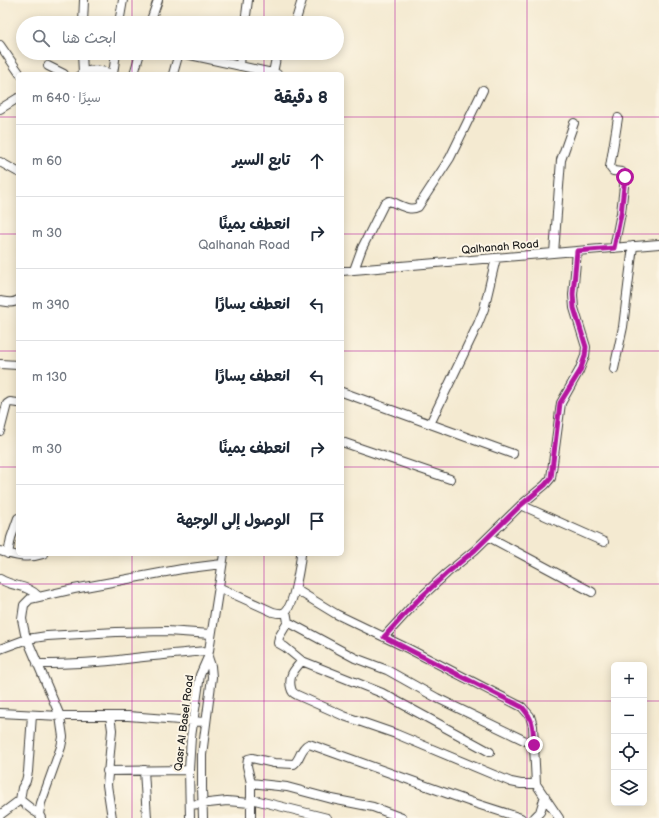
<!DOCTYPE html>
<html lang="ar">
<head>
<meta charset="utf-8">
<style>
	body { margin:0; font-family:"Balsamiq Sans","Playpen Sans Arabic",sans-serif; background:#f6f6f7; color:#1f2937; direction:rtl }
	.controls { position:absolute; right:12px; bottom:12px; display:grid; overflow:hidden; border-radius:6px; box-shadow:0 2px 10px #0003 }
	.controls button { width:36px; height:36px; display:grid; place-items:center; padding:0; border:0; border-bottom:1px solid #e0e1e3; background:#fff; color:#1f2937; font:20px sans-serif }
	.stop { position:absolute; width:12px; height:12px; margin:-9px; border:3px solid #b5179e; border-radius:50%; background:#fff }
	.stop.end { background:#b5179e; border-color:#fff; box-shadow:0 1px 4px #0008 }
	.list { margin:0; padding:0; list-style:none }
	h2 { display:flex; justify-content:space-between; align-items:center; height:52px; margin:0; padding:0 16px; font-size:17px }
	h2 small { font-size:13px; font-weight:400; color:#747a83 }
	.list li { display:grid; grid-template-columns:26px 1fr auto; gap:12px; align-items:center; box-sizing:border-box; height:72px; padding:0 16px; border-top:1px solid #e0e1e3 }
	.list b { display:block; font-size:15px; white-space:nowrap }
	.list p { margin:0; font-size:13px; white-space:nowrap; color:#747a83 }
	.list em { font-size:13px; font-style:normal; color:#747a83 }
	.icon { flex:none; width:22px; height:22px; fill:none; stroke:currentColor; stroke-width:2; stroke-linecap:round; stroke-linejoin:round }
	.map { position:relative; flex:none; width:659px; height:818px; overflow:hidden; direction:ltr }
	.search { position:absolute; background:#fff; box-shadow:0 2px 10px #0003; left:16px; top:16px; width:328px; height:44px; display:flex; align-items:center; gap:10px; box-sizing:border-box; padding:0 14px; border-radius:22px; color:#747a83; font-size:15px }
	.panel { position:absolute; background:#fff; box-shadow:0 2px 10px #0003; left:16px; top:72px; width:328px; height:484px; border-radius:6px; direction:rtl }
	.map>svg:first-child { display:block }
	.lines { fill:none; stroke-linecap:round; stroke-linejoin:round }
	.minor-casing { stroke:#3c3b37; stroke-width:10 }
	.minor { stroke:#fff; stroke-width:8 }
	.route { stroke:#b5179e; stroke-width:5 }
	.grid { fill:none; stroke:#b5179e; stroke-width:1; stroke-opacity:0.55 }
	.labels { text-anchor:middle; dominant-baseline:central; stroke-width:4; stroke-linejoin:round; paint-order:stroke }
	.street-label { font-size:11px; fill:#1c1c1c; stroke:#fcf5e5 }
</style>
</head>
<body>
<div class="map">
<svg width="659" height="818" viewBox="0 0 659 818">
	<rect width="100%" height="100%" fill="#fcf5e5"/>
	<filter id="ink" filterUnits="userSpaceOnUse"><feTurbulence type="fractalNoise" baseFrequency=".025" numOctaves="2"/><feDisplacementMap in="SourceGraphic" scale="8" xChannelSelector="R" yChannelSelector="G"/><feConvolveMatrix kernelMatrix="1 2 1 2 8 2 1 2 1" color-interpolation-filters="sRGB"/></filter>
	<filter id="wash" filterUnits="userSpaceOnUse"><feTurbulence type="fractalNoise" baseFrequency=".012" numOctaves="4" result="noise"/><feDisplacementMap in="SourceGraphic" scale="16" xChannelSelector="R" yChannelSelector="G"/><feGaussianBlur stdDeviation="0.9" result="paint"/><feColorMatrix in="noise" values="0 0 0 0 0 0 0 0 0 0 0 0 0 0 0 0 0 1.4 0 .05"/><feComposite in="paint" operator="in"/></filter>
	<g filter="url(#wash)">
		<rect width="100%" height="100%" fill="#f4ead1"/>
	</g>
	<g filter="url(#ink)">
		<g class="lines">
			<!-- minor casing -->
			<g class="minor-casing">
				<path id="minor" d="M83,23l1,-23
					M119,23l4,-23
					M150,23l8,-23
					M245,23l3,-23
					M295,23l7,-23
					M0,45l20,29
					M82,53l1,20
					M181,53l96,21
					M48,66l16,8
					M240,66l1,-13
					M273,73l4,-20
					M81,74c10,-6 20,-4 31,0
					M113,74l3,-21
					M134,74l6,-21
					M173,74l6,-21
					M0,109l18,-11
					M0,162l18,10
					M614,248l7,-35 4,-36 -3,-5 -9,-1 -3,-4 8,-49
					M554,253l7,-93 13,-37
					M354,270l8,-22 22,-44 5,-3c9,2 19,11 29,6l32,-49 33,-68
					M342,271l317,-27
					M0,301c6,1 13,3 18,-1
					M0,364l18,1
					M614,369l9,-42 10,-81
					M342,392l171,62
					M430,424l48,-100 6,-15 12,-51
					M0,431l7,-27 3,-2 8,1
					M342,442l108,37
					M521,505l83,37
					M489,537l103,55
					M0,551c15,5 28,8 43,3
					M8,554l3,-16 7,-20
					M0,579c15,9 26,5 38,17
					M218,587l55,25c4,1 9,2 12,0 9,-7 15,-47 16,-58
					M295,589l41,25 73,35 113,58 8,9 3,10 3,58 23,34
					M286,611l2,11 67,36 32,12 50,28 97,47
					M288,622l-9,15 -1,6 7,4 17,14 80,32 108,59
					M384,637l33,-36 30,-28 28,-23 46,-45 24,-20 6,-7 10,-75 18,-32 6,-15 1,-9 -12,-39 -1,-13 4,-44
					M0,649l27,-10 20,-3 69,-4 51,-1 44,3
					M302,661c-8,9 -14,15 -11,27 1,4 2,5 6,7l47,21 52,18 115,48 10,2h15
					M37,664c30,0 60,-1 89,-5 27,-3 55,-6 82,-8
					M0,713l60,3h68l77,6
					M110,716l2,14 -5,55 5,33
					M144,770l3,48
					M107,771l82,-1
					M251,783l36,4 45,12 41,8 29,11
					M251,799l76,19
					M20,800l14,11 5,3
					M190,805l37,-4 23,2
					M0,815l20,-15 2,-12 4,-7 2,-9 4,-57
					M41,818l-2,-4 2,-11 20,-56 2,-10 -3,-21 -35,-82 -3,-15 2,-14 6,-6 44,-10 108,-20 40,-5
					M190,818l-1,-48 2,-33 9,-62 8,-18 16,-103
					M203,818l-1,-31v-32l10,-78 -1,-11 -3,-9
					M251,818v-35l-4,-17 1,-7 4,-1 22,5 20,1c7,-6 6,-16 15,-20l162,58 50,16
					M534,818l6,-6 5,-16"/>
			</g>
			<!-- minor -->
			<use href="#minor" class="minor"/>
		</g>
	</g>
	<g class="lines" filter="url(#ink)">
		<!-- route -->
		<path class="route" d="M534,745c-1,-17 0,-25 -12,-38l-138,-70 33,-36 30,-28 28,-23 46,-45 24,-20 6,-7 9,-75 20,-32 5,-15 1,-9 -12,-39 -1,-14 4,-43 37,-3 7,-34 4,-37"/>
	</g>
	<!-- grid -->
	<path class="grid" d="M132,0v23M264,0v23M395,0v818M527,0v818M132,53v21M264,53v21M0,117h18M342,117h317M0,234h18M342,234h317M0,351h18M342,351h317M0,467h18M342,467h317M132,554v264M264,554v264M0,584h659M0,701h614M644,701h15"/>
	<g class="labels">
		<!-- street labels -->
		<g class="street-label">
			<text transform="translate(500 247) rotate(-5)">Qalhanah Road</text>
			<text transform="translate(184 723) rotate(-83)">Qasr Al Basel Road</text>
		</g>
	</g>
</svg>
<div class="controls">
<button>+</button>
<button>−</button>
<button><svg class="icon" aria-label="locate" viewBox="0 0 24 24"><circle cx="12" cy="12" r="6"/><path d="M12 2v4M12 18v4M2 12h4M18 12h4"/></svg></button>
<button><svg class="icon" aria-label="layers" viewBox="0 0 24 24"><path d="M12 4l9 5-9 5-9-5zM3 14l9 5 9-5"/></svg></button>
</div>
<div class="stop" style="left:625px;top:177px"></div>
<div class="stop end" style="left:534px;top:745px"></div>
<div class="search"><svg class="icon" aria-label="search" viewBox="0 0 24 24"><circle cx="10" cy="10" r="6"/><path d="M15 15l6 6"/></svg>ابحث هنا</div>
<section class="panel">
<h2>8 دقيقة<small>سيرًا · 640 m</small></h2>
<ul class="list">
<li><svg class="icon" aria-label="ahead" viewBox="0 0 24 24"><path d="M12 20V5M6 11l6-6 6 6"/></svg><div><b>تابع السير</b></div><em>60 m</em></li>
<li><svg class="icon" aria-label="right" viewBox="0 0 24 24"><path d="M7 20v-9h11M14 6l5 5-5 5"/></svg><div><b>انعطف يمينًا</b><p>Qalhanah Road</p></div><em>30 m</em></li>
<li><svg class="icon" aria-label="left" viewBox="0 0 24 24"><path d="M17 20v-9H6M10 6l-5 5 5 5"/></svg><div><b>انعطف يسارًا</b></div><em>390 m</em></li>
<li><svg class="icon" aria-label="left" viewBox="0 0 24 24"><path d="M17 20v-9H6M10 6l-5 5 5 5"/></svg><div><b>انعطف يسارًا</b></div><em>130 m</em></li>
<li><svg class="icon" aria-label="right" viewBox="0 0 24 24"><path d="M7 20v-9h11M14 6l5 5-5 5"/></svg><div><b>انعطف يمينًا</b></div><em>30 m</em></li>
<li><svg class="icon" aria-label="arrive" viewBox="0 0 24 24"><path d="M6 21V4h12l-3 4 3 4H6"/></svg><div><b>الوصول إلى الوجهة</b></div></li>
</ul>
</section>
</div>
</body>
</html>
